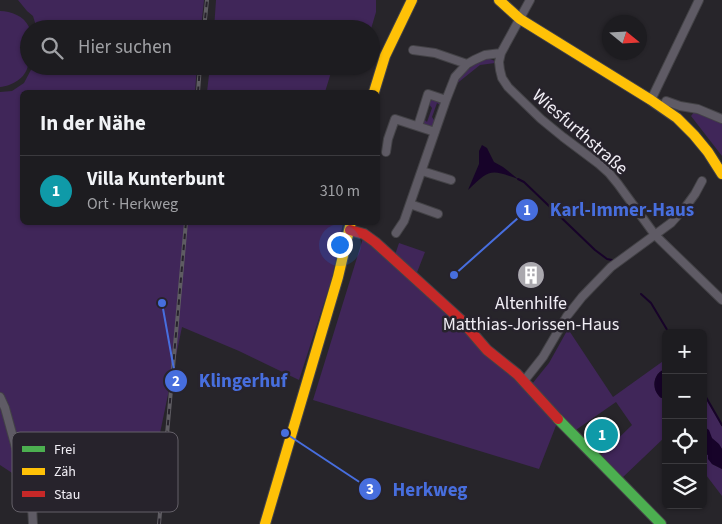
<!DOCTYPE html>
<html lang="de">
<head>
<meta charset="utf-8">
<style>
	body { margin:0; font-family:"Source Sans 3",sans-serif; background:#252529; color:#f1f3f6 }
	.controls { position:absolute; right:15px; bottom:15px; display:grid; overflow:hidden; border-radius:8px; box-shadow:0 1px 4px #0004 }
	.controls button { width:45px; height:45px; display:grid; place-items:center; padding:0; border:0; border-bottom:1px solid #3b3a3e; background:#1d1c20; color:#f1f3f6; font:25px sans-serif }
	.compass { position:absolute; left:602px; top:15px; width:45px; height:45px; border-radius:50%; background:#1d1c20; box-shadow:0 1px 4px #0004; rotate:108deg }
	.you { position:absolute; left:339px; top:244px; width:18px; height:18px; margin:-12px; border:4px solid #fff; border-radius:50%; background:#1a73e8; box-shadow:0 0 0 8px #1a73e833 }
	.badge { display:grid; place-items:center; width:32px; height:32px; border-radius:50%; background:#aaa8ae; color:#fff; font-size:16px; font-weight:700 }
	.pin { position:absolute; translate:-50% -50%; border:2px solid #fff; box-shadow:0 1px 5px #0006 }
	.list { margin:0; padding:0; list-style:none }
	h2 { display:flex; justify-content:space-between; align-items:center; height:65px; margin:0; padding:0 20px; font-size:21px }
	h2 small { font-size:16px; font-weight:400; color:#a0a1a5 }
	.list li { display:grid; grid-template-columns:32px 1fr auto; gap:15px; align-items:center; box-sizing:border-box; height:70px; padding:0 20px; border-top:1px solid #3b3a3e }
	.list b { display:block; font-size:19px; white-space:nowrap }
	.list p { margin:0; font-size:16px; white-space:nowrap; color:#a0a1a5 }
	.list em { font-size:16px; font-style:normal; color:#a0a1a5 }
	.icon { flex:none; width:28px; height:28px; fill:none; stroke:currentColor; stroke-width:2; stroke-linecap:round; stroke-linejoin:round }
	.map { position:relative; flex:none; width:722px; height:524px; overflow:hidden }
	.search { position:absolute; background:#1d1c20; box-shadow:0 1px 4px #0004; left:20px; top:20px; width:360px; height:55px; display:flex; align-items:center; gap:12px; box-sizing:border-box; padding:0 18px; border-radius:28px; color:#a0a1a5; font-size:19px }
	.panel { position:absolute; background:#1d1c20; box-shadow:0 1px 4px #0004; left:20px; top:90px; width:360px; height:135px; border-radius:8px }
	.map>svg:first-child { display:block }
	.green { fill:#402659 }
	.water { fill:#170329 }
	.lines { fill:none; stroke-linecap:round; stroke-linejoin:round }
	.stream { stroke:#170329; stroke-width:2 }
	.street-casing { stroke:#434246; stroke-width:10 }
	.fast-casing { stroke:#434246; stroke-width:12 }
	.slow-casing { stroke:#434246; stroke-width:12 }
	.jam-casing { stroke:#434246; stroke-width:12 }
	.street { stroke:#5f5b65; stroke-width:8 }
	.fast { stroke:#4caf50; stroke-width:10 }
	.slow { stroke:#ffc107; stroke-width:10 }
	.jam { stroke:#c62828; stroke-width:10 }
	.rail-casing { stroke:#5e5c62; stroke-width:4 }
	.rail { stroke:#27232c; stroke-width:2; stroke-dasharray:5.5; stroke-linecap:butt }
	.labels { text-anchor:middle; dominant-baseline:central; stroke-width:5; stroke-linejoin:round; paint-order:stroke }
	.street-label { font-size:18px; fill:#f1eef5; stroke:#27232c }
	.poi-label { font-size:18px; fill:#f1eef5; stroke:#27232c }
	.key { fill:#27232c; stroke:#646068; stroke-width:1 }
	.key-label { font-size:14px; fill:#f1eef5 }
	.leader { fill:none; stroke:#476ede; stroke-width:2 }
	.callout-dot { fill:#476ede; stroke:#27232c; stroke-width:2 }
	.mark-label { font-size:15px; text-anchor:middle; font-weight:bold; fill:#fff }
	.callout-label { font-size:19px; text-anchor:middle; font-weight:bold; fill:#476ede; stroke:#27232c; stroke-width:5; stroke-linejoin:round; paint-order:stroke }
</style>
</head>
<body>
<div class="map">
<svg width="722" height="524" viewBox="0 0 722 524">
	<rect width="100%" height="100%" fill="#27252a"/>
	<!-- green -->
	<path class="green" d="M18,0h186l-3,29h-164l-4,-13 -6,-5z
		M216,0h160v12l-5,17h-157z
		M0,11c11,0 24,5 29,16 1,3 0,13 0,18 0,7 0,13 -1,20 -2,13 -16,21 -28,22z
		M487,58l8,3v2l-15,2 -25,20c7,-13 19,-21 32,-27z
		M33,66h164l-2,26h-173v130l321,1 -11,55 -33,102 -60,-29 -57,-24 -34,164 -116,-5 -32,-21v-373l12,-1 12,-8z
		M210,66h123l-8,26h-118z
		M433,99l7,1 2,4v3l-5,-4 -5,14 4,6c-4,6 -9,5 -13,1v-6l4,4 5,-14 -4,-5z
		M695,111l27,11v34l-31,-40z
		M364,235l27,24 126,121 40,43 -18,46 -226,-69z
		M399,243l26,9 -9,23 -22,-17z
		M568,329l45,68 53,-38v10c-12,3 -15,17 -7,27 1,2 4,2 7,4v36l-44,42 -22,-22 32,-31 -16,-23 -43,30 -41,-48 17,-21z
		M703,394l19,33v22c-3,-4 -6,-6 -9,-9 -4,-5 -4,-10 -10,-14z
		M703,452l2,2h4l3,10 10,5v27l-19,-25z"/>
	<!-- water -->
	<path class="water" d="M482,145l5,3 7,14 9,5 15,12c-28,-10 -28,-10 -50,11l11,-26v-13z
		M666,369v31c-3,-2 -6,-2 -7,-4 -9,-9 -4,-25 7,-27z
		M703,426l6,4 3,8 7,6 3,5v20l-10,-5 -4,-5v-4l-3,-1 -2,-2z"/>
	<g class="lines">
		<!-- stream -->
		<path class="stream" d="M518,179l6,3 71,68 12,9 5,1
			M641,294l10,9 18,30
			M703,392l19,33"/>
		<!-- street casing -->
		<g class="street-casing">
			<path id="street" d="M530,0l-29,53 -2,9 1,8 2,8 6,9 33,32 22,18 36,27 10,9 9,11 37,51 67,65
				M413,50l22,3 32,11
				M651,100l48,-100
				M666,101l14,5 18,3 24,10
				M418,126l10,-32 18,6
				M386,152l2,-13 7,-20 40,13
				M422,171l29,9
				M410,204l28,10
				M396,233l8,-12 42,-121 9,-23 12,-13 7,-4 11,-5 16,-2
				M524,381l19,-24 24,-41 15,-19 29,-30 60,-44 16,-18 8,-11 7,-13
				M0,397l5,11 27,98 1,18"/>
		</g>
		<!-- fast casing -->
		<g class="fast-casing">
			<path id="fast" d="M558,419l103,105"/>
		</g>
		<!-- slow casing -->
		<g class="slow-casing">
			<path id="slow" d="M499,0l21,19 131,81 26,18 17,17 14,17 14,22
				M374,92l11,-36 27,-56
				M265,524l73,-247 13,-55"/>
		</g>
		<!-- jam casing -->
		<g class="jam-casing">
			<path id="jam" d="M350,230l14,4 11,8 87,79 25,29 30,24 41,45"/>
		</g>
		<!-- street -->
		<use href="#street" class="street"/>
		<!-- fast -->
		<use href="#fast" class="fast"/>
		<!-- slow -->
		<use href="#slow" class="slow"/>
		<!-- jam -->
		<use href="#jam" class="jam"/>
		<!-- rail casing -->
		<g class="rail-casing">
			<path id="rail" d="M204,29l3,-29
				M198,92l2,-26
				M159,524l27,-302"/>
		</g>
		<!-- rail -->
		<use href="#rail" class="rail"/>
	</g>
	<!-- icons -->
	<defs>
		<g id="building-disc" transform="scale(1.4375)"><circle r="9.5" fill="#aaa8ae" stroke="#27232c"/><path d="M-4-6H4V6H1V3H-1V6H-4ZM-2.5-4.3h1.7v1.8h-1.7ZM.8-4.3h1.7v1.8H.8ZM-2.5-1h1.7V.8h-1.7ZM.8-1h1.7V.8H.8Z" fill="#fff"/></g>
	</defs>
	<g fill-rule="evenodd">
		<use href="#building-disc" x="531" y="275"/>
	</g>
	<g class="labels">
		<!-- street labels -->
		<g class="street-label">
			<text transform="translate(580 132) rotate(41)">Wiesfurthstraße</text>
		</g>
		<!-- poi labels -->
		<g class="poi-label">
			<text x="531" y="303">Altenhilfe<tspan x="531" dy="21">Matthias-Jorissen-Haus</tspan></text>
		</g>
	</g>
	<!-- legend -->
	<rect x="12" y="432" width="166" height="80" rx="8" class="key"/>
	<rect x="22" y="446" width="23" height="6" fill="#4caf50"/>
	<rect x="22" y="468" width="23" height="7" fill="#ffc107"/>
	<rect x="22" y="491" width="23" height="6" fill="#c62828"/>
	<g class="key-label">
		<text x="54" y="454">Frei</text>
		<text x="54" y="476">Zäh</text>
		<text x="54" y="499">Stau</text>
	</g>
	<!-- callouts -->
	<path class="leader" d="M454 275L527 210M162 303L176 381M285 433L370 489"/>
	<g class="callout-dot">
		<circle cx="454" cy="275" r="5"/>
		<circle cx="162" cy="303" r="5"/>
		<circle cx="285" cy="433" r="5"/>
		<circle cx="527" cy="210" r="12"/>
		<circle cx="176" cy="381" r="12"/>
		<circle cx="370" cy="489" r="12"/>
	</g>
	<g class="mark-label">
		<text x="527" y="215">1</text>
		<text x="176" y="386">2</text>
		<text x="370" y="494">3</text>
	</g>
	<g class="callout-label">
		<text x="622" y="216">Karl-Immer-Haus</text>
		<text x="243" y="387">Klingerhuf</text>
		<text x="430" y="496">Herkweg</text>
	</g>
</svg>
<div class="controls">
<button>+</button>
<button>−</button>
<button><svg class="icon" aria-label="locate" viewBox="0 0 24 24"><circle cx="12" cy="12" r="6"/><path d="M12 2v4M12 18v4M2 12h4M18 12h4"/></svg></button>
<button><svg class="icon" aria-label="layers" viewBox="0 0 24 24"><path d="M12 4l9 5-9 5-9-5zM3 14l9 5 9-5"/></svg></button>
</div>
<svg class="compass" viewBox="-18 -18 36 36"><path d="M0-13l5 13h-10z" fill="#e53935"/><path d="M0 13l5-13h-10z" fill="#a0a1a5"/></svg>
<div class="you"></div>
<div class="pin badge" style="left:602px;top:435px;background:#0f9aa8">1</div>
<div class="search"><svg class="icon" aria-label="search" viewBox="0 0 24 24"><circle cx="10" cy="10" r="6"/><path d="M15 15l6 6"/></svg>Hier suchen</div>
<section class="panel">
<h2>In der Nähe<small></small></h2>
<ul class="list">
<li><span class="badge" style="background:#0f9aa8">1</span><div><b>Villa Kunterbunt</b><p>Ort · Herkweg</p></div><em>310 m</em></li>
</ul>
</section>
</div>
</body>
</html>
